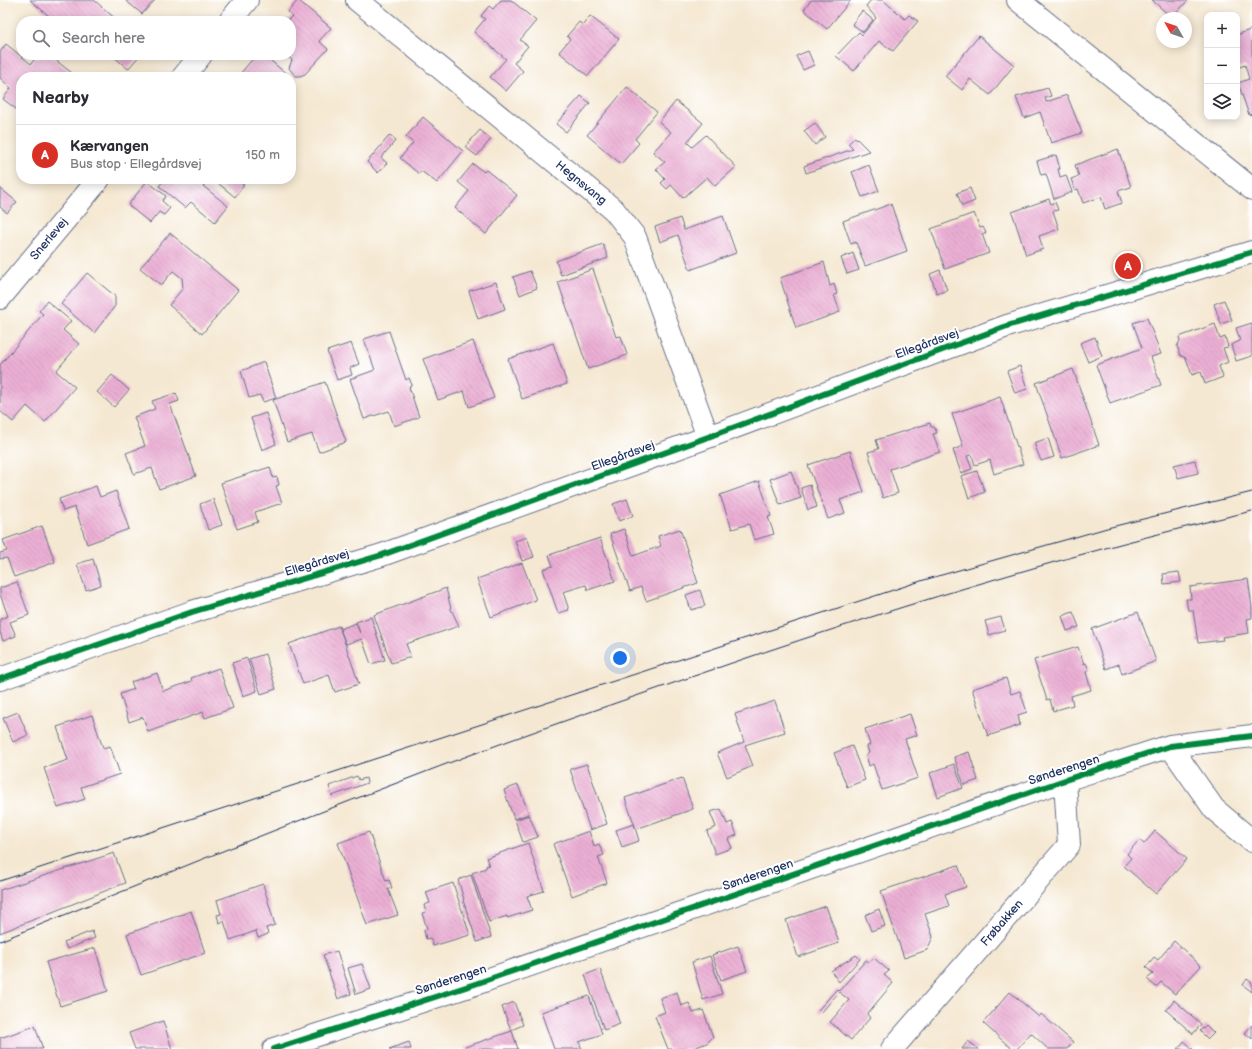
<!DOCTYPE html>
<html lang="en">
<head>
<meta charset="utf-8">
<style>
	body { margin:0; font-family:"Balsamiq Sans",sans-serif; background:#f2f2f3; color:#2b2b33 }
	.controls { position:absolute; right:12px; top:12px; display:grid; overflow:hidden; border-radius:8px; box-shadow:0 2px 10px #0003 }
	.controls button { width:36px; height:36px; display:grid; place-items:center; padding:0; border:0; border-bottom:1px solid #e1e1e2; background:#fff; color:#2b2b33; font:20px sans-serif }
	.compass { position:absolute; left:1156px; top:12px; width:36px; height:36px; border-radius:50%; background:#fff; box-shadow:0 2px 10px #0003; rotate:310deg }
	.you { position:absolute; left:620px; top:658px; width:14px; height:14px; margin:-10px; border:3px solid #fff; border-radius:50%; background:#1a73e8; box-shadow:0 0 0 6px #1a73e833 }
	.badge { display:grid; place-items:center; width:26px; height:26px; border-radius:50%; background:#d93025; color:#fff; font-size:13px; font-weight:700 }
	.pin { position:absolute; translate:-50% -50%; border:2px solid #fff; box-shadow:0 1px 4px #0006 }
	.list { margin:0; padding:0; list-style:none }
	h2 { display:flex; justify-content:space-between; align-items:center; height:52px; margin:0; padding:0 16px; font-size:17px }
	h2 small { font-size:13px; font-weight:400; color:#7c7c81 }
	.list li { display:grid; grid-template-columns:26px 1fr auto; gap:12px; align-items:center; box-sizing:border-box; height:60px; padding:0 16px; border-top:1px solid #e1e1e2 }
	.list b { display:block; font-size:15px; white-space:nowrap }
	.list p { margin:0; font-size:13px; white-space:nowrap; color:#7c7c81 }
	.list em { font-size:13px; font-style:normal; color:#7c7c81 }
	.icon { flex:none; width:22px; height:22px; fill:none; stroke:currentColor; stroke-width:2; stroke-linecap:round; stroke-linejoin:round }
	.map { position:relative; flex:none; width:1252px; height:1049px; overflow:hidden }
	.search { position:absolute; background:#fff; box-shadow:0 2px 10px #0003; left:16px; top:16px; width:280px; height:44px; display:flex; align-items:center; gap:10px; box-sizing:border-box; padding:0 14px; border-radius:16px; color:#7c7c81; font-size:15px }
	.panel { position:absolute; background:#fff; box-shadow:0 2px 10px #0003; left:16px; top:72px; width:280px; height:112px; border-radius:16px }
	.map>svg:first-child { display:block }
	.building { fill:url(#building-back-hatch) }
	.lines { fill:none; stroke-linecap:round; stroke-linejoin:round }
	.minor-casing { stroke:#677087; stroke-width:24 }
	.minor { stroke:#fff; stroke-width:22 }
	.tram { stroke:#1b2f5e; stroke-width:1 }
	.cycleway-casing { stroke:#fff; stroke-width:8 }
	.cycleway { stroke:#00873e; stroke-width:6 }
	.labels { text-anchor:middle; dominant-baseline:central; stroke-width:4; stroke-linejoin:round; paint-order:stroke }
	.street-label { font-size:12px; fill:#1b2f5e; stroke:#fff }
</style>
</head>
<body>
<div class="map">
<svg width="1252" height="1049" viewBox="0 0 1252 1049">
	<defs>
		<pattern id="building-back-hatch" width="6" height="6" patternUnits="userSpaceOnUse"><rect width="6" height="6" fill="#ebafd4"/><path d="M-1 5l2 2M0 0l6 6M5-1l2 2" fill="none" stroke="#c997b8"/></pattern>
	</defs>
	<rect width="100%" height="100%" fill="#fff"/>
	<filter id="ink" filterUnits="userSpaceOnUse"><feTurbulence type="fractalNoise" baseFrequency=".025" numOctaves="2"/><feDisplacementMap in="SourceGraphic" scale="8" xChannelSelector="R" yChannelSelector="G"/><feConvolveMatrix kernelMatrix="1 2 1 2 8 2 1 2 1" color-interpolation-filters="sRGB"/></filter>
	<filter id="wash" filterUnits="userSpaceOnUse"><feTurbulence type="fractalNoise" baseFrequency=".012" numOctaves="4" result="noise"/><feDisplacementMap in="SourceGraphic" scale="16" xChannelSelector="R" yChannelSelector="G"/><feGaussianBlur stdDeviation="0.9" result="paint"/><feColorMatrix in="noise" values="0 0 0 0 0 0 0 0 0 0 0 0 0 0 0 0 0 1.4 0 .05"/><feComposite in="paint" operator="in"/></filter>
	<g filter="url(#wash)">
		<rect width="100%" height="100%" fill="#f5e8d2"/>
		<g id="blocks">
			<!-- building -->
			<path class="building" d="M30,0h64l24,21h-63z
				M125,0h30l-13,14z
				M298,0l33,28 -12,13 9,8 -23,25 -5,2h-5l-6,-8 3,-8 -6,-5h5l1,-31 -4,-4 4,-4 -4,-4z
				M501,0h10l25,21 -16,19 8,6 -14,17 9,8 -17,20 -16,-14 16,-18 -32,-27 11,-13 -4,-3 8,-10 4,3z
				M811,0h40l-24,29 -23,-19z
				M871,0h12l22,19 4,-4 9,6 -25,30 -14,-10 -25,30 -18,-15 23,-24 3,3 14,-17 -10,-12z
				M1152,0h36l-16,18z
				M862,11l11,9 -10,12 -11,-8z
				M590,16l29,23 -31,37 -29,-24 11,-13 -3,-3 12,-14 4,3z
				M1252,29v85l-3,1 -11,-32 11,-4 -4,-14 -8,3v-33z
				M979,36l35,29 -24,30 -20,-16 -8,11 -17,-14z
				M6,44l25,20 5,-7 2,2 3,-4h8l23,18 -4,4h-47v36l-18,-14 8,-11 -11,-10v-26z
				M808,51l6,14 -11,5 -7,-14z
				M112,55h28l-12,14z
				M256,55h8l26,22h-49l-2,-2z
				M627,87l30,25 -22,27 4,4 -18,21 -34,-29z
				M1048,88l3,8 -6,2 1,4 21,-7 15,38 -31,10 -11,-31 -16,6 -8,-21z
				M581,96l9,7 -24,29 -10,-8z
				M676,101l27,22 -16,19 5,5 14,-12 30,32 -21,19 -8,-9 -24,21 -12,-13 -4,4 -6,-6 4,-4 -9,-10 9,-7 -12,-10 18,-20 -12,-10z
				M423,117l40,34 -26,32 -16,-12 -2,3 -19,-16 13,-15 -7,-6z
				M815,123l10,14 -10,8 -11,-14z
				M480,130l11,9 -14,17 -12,-9z
				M390,135l6,5 -15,18 6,5 -9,10 -11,-11z
				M855,137l14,14 -63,22 -2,-7 49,-17 -5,-5z
				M1118,149l13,38 -13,4 4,12 -17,6 -4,-12 -18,6 -5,-14 -3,1 -4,-11 8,-3 -4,-11z
				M1056,155l4,14h-2l2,8 6,-2 6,17 -18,7 -8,-25 -5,1 -4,-14z
				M473,164l11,8 2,-2 31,25 -31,39 -31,-26 14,-17 -11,-9z
				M869,165l10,26 -17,6 -10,-25z
				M165,179h42l1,1 -5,6 25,20 -13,16 -24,-20 -6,6 -26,-22z
				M213,179h23l8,6 -9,12z
				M147,181l19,15 -4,5 8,7 -6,7 -5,-3 -9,11 -22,-18z
				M0,188l17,14 -10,11 -7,-6z
				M970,188l5,13 -13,5 -5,-13z
				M1049,199l2,5 4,-2 3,8 -5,1 6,18 -20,7 4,13 -17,6 -14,-43z
				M891,204l16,47 -42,15 -9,-24 -5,2 -8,-23z
				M974,213l6,15 3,-1 3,6 -4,1 7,19 -44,16 -14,-40z
				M723,216l13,37 -46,17 -12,-35 -18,7 -5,-15 25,-9 4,12z
				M170,233l68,57 -36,44 -33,-29 14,-17 -1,-10 -9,-7 -12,14 -21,-17z
				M603,244l5,14 -47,17 -5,-14z
				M853,253l6,17 -12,4 -6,-16z
				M824,262l6,24 4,-2 3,10 -3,1 6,17 -44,16 -16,-50z
				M593,269l23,68 5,-1 6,19 -39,14 -30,-87z
				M940,270l7,20 -10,4 -7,-20z
				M530,271l7,17 -17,7 -7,-18z
				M87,273l28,23v10l-21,27 -33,-29z
				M496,282l9,27 -27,10 -9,-28z
				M1224,300l8,20 -11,4 -7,-20z
				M47,301l24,20 -8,9 16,14 -23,27 19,16 -30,35 -18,-16 -14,16 -13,-11v-46l43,-51 -4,-3z
				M1147,318l14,36 -10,3 10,28 -51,18 -14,-38 46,-17 -9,-25z
				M1252,323v33l-16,5 -5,-16 9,-4 -4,-13z
				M1215,324l5,15 5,-2 3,10 -5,1 5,14 -9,4 4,11 -18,7 -4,-12 -9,3 -6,-17 -6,-3 -3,-9 3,-5 -1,-4z
				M389,331l17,49 3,-2 3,7 -3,2 10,30 -25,9 -5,-15 -25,8 -14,-40 25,-9 -11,-31z
				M1095,337l7,19 -14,6 -8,-19z
				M473,341l21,57 -25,9 -5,-16 -26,9 -15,-41z
				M351,343l8,21 -9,4 2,7 -15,5 -10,-29z
				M553,343l14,41 -45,15 -14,-40z
				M264,362l12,36 -13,4 -3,-7 -11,3 -8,-27z
				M1020,366l7,23 -12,4 -8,-22z
				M1073,369l26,76 -37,13 -26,-75z
				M112,375l17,15 -15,17 -17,-15z
				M325,382l21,60 -27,10 -7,-18 -25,8 -14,-42z
				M176,393l3,8 -9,3 26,72 -37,13 -7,-21 -18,6 -8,-21 19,-7 -11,-29 21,-8 -3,-8z
				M1000,397l23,67 -29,10 -4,-14 -15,5 -3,-10 -5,1 5,13 -11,4 -8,-23 10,-4 -11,-32z
				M266,413l10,31 -14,6 -11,-32z
				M930,423l1,4h3l3,6 -4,1 7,18 -50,17 8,24 -15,5 -15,-46 11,-3 -3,-9z
				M1048,438l6,19 -13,4 -7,-18z
				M850,451l14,41 -24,8 5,13 -17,6 -20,-54z
				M1195,460l3,13 -20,5 -4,-13z
				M270,467l3,11 4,-1 2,8 -3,1 6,17 -27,9 3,10 -21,7 -16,-46z
				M791,471l10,27 -21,7 -10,-26z
				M977,471l8,21 -16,6 -8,-22z
				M759,481l12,35 -3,1 6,17 -20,6 -5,-16 -17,5 -12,-34z
				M810,485l7,22 -9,3 -7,-22z
				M96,486l4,11 16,-6 13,38 -42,15 -12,-37 -12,4 -4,-12z
				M213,499l9,26 -14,5 -8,-26z
				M627,499l6,17 -14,5 -6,-17z
				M42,526l13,36 -41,15 -7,-19 -7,1v-6l7,-2 -4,-11z
				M624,529l9,27 28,-10 -3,-10 22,-7 18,54 -52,18 -5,-14 -11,4 -20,-57z
				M527,537l7,20 -12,4 -7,-20z
				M600,538l15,43 -27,9 -2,-5 -23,7 6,18 -11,3 -15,-44 10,-3 -4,-11z
				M93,559l8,26 -15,5 -9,-26z
				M522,563l14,37 -45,17 -14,-38z
				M1179,572l2,10 -17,2 -1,-10z
				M1248,579l4,28v11l-5,1 2,14 -27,4 1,3 -25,3 -5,-33h-5l-2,-11h5l-1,-12z
				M17,582l12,33 -19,7 6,14 -13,5 -3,-9v-13l8,-3 -8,-22v-6z
				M446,588l5,21 8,17 -53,18 5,13 -20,6 -17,-48z
				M700,590l5,16 -14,4 -5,-15z
				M1073,612l6,15 -12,4 -5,-15z
				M1138,612l18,49 -34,13 -3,-10 -13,5 -14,-40z
				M371,617l14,43 -14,4 -9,-25 -16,5 -6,-15 16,-6 4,10 -4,-11z
				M1001,617l4,13 -16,5 -4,-14z
				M339,626l20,58 -24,8 -6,-17 -26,9 -14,-40z
				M1078,647l6,17 2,-1 3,7 -3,2 5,18 -20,6 2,9 -20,6 -3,-12 -3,1 -13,-40z
				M265,654l11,35 -15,5 -12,-35z
				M247,658l10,33 -14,5 -11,-33z
				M219,668l14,40 -28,10 -2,-6 -55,20 -5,-15 -14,5 -9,-28 14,-5 -3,-7 26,-9 6,18 29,-10 -1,-3z
				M1006,678l5,16 9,-3 7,21 -9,3 2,10 -32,11 -16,-47z
				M775,701l10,31 -40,13 8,21 -26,11 -10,-24 27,-11 -9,-28z
				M18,712l10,23 -15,7 -10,-24z
				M910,714l7,21 -12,4 13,39 -36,12 -9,-26 -4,2 -3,-11 3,-2 -2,-7 3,-1 -5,-16z
				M92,715l11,33 7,-2 10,28 -39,13 4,12 -27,9 -14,-40 24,-8 -11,-33z
				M852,746l13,34 -18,7 -13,-34z
				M969,752l9,28 -14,5 -10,-28z
				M587,764l20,60 -17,6 -20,-61z
				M954,764l9,24 -25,9 -8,-24z
				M357,776l2,4 7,-2 1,5 -35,13 -3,-10z
				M682,778l11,31 -57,20 -11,-31z
				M518,785l11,29 -15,5 -10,-29z
				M721,809l6,15 5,-2 5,13 -9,4 4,9 -17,6 -8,-23 9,-4 -6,-15z
				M529,815l9,22 -15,5 -8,-22z
				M634,824l5,17 -17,6 -6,-17z
				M589,831l5,15 5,-2 5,11 -6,2 9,26 -35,13 -19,-52z
				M1155,831l32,28 -31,35 -32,-28 7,-8 -4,-4 12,-14 5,4z
				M369,832l17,49 3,-1 3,8 -4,1 10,26 -31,10 -29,-82z
				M528,843l16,48 -17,5 5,14 -25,8v-2l-18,6 -17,-49 14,-5v-2l3,-1 -3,-7z
				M114,853l11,30 -125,50v-43z
				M958,865l8,22 -21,7 4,12 -24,8 8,23 -6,13 -23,8 -23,-67z
				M471,875l20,62 -14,5 -14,-42 1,-1 -6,-19z
				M453,883l17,52 -37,11 -3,-8 -4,1 -2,-9 3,-1 -5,-16 4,-1 -2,-7 6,-2 -4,-11z
				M263,884l12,41 -9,3 2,6 -10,4 -2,-7 -26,9 -6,-19 -5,2 -2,-8 4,-1 -4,-14z
				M826,906l13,37 -41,14 -12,-37z
				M879,909l6,17 -14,5 -6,-16z
				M191,911l14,42 -64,22 -14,-41z
				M92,931l3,7 -28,11 -3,-7z
				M1174,941l27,25 -26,28 -14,-12 -5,5 -9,-8 6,-5 -7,-7 8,-10 4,3z
				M738,946l9,25 -26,9 -9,-25z
				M95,948l13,43 -48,15 -14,-44z
				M337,951l14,43 -13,5 -15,-44z
				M856,955l4,4 -21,23 -8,-11z
				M710,956l12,38 -19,6 -11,-38z
				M874,958l15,13 -5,4 9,8 -26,31 3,4 -19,22 -21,-18 19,-22 -10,-8 -18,21 -3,-3 19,-21 2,2 27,-31 3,2z
				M362,964l9,25 -15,5 -8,-26z
				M600,969l20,55 -16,6 -19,-55z
				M1247,979l5,4v9l-9,-7z
				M677,992l4,14 8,-3 4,10 10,-3 10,27 -6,6 -16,6h-23l-13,-33 10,-4 -5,-14z
				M1010,992l29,25 2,-3 32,28 -6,7h-19l-17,-16 -14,16h-5l-29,-26z
				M589,996l13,38 -23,8 3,7h-28l-13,-37z
				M1174,1000l27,24 -8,10 -27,-24z
				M514,1002l9,23 -12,5 -9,-23z
				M163,1021l9,28h-37l-6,-16z
				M1206,1025l8,8 -6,6 -8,-8z
				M1252,1025v14l-7,-6z
				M35,1026l8,23h-43v-11z
				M512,1031l6,18h-53v-2z
				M968,1041l11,8h-17z
				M1184,1041l9,8h-15z
				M409,1042l2,7h-22z"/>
		</g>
	</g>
	<g filter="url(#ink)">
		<use href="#blocks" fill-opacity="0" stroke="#677087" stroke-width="1"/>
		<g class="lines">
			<!-- minor casing -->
			<g class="minor-casing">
				<path id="minor" d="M357,0l257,210 21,27 73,200
					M1018,0l234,189
					M230,21l17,-21
					M183,77l18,-22
					M0,298l99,-119
					M0,679l192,-67 190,-57 326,-118 299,-111 245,-74
					M1170,746l44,63 38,32
					M274,1049l201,-65 590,-204 105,-34 82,-10
					M892,1049l177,-204 -4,-65"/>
			</g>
			<!-- minor -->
			<use href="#minor" class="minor"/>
			<!-- tram -->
			<path class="tram" d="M0,881l924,-301 183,-52 145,-36
				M0,941c134,-54 267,-109 402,-160 97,-38 196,-72 295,-106 182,-63 367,-120 555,-164"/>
			<!-- cycleway casing -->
			<g class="cycleway-casing">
				<path id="cycleway" d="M0,679l192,-67 190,-57 326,-118 299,-111 245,-74
					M274,1049l201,-65 590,-204 105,-34 82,-10"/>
			</g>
			<!-- cycleway -->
			<use href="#cycleway" class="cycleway"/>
		</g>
	</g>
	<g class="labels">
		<!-- street labels -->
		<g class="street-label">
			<text transform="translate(581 183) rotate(39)">Hegnsvang</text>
			<text transform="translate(49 239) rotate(-50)">Snerlevej</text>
			<text transform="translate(927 344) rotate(-20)">Ellegårdsvej</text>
			<text transform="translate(623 456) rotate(-20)">Ellegårdsvej</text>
			<text transform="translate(317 563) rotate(-17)">Ellegårdsvej</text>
			<text transform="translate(1064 770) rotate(-18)">Sønderengen</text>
			<text transform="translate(758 875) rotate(-19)">Sønderengen</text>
			<text transform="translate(1002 923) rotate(-49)">Frøbakken</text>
			<text transform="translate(451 980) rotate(-18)">Sønderengen</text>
		</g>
	</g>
</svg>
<div class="controls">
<button>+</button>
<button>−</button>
<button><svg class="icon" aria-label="layers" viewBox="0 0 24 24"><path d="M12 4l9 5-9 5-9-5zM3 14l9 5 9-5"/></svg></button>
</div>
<svg class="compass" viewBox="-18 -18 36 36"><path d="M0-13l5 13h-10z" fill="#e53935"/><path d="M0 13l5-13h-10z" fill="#7c7c81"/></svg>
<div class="you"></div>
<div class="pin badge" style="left:1128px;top:266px">A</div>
<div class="search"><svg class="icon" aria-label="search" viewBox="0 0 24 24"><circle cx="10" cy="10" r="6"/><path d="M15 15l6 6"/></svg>Search here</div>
<section class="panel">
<h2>Nearby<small></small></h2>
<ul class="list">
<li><span class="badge">A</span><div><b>Kærvangen</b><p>Bus stop · Ellegårdsvej</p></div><em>150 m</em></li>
</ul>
</section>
</div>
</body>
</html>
